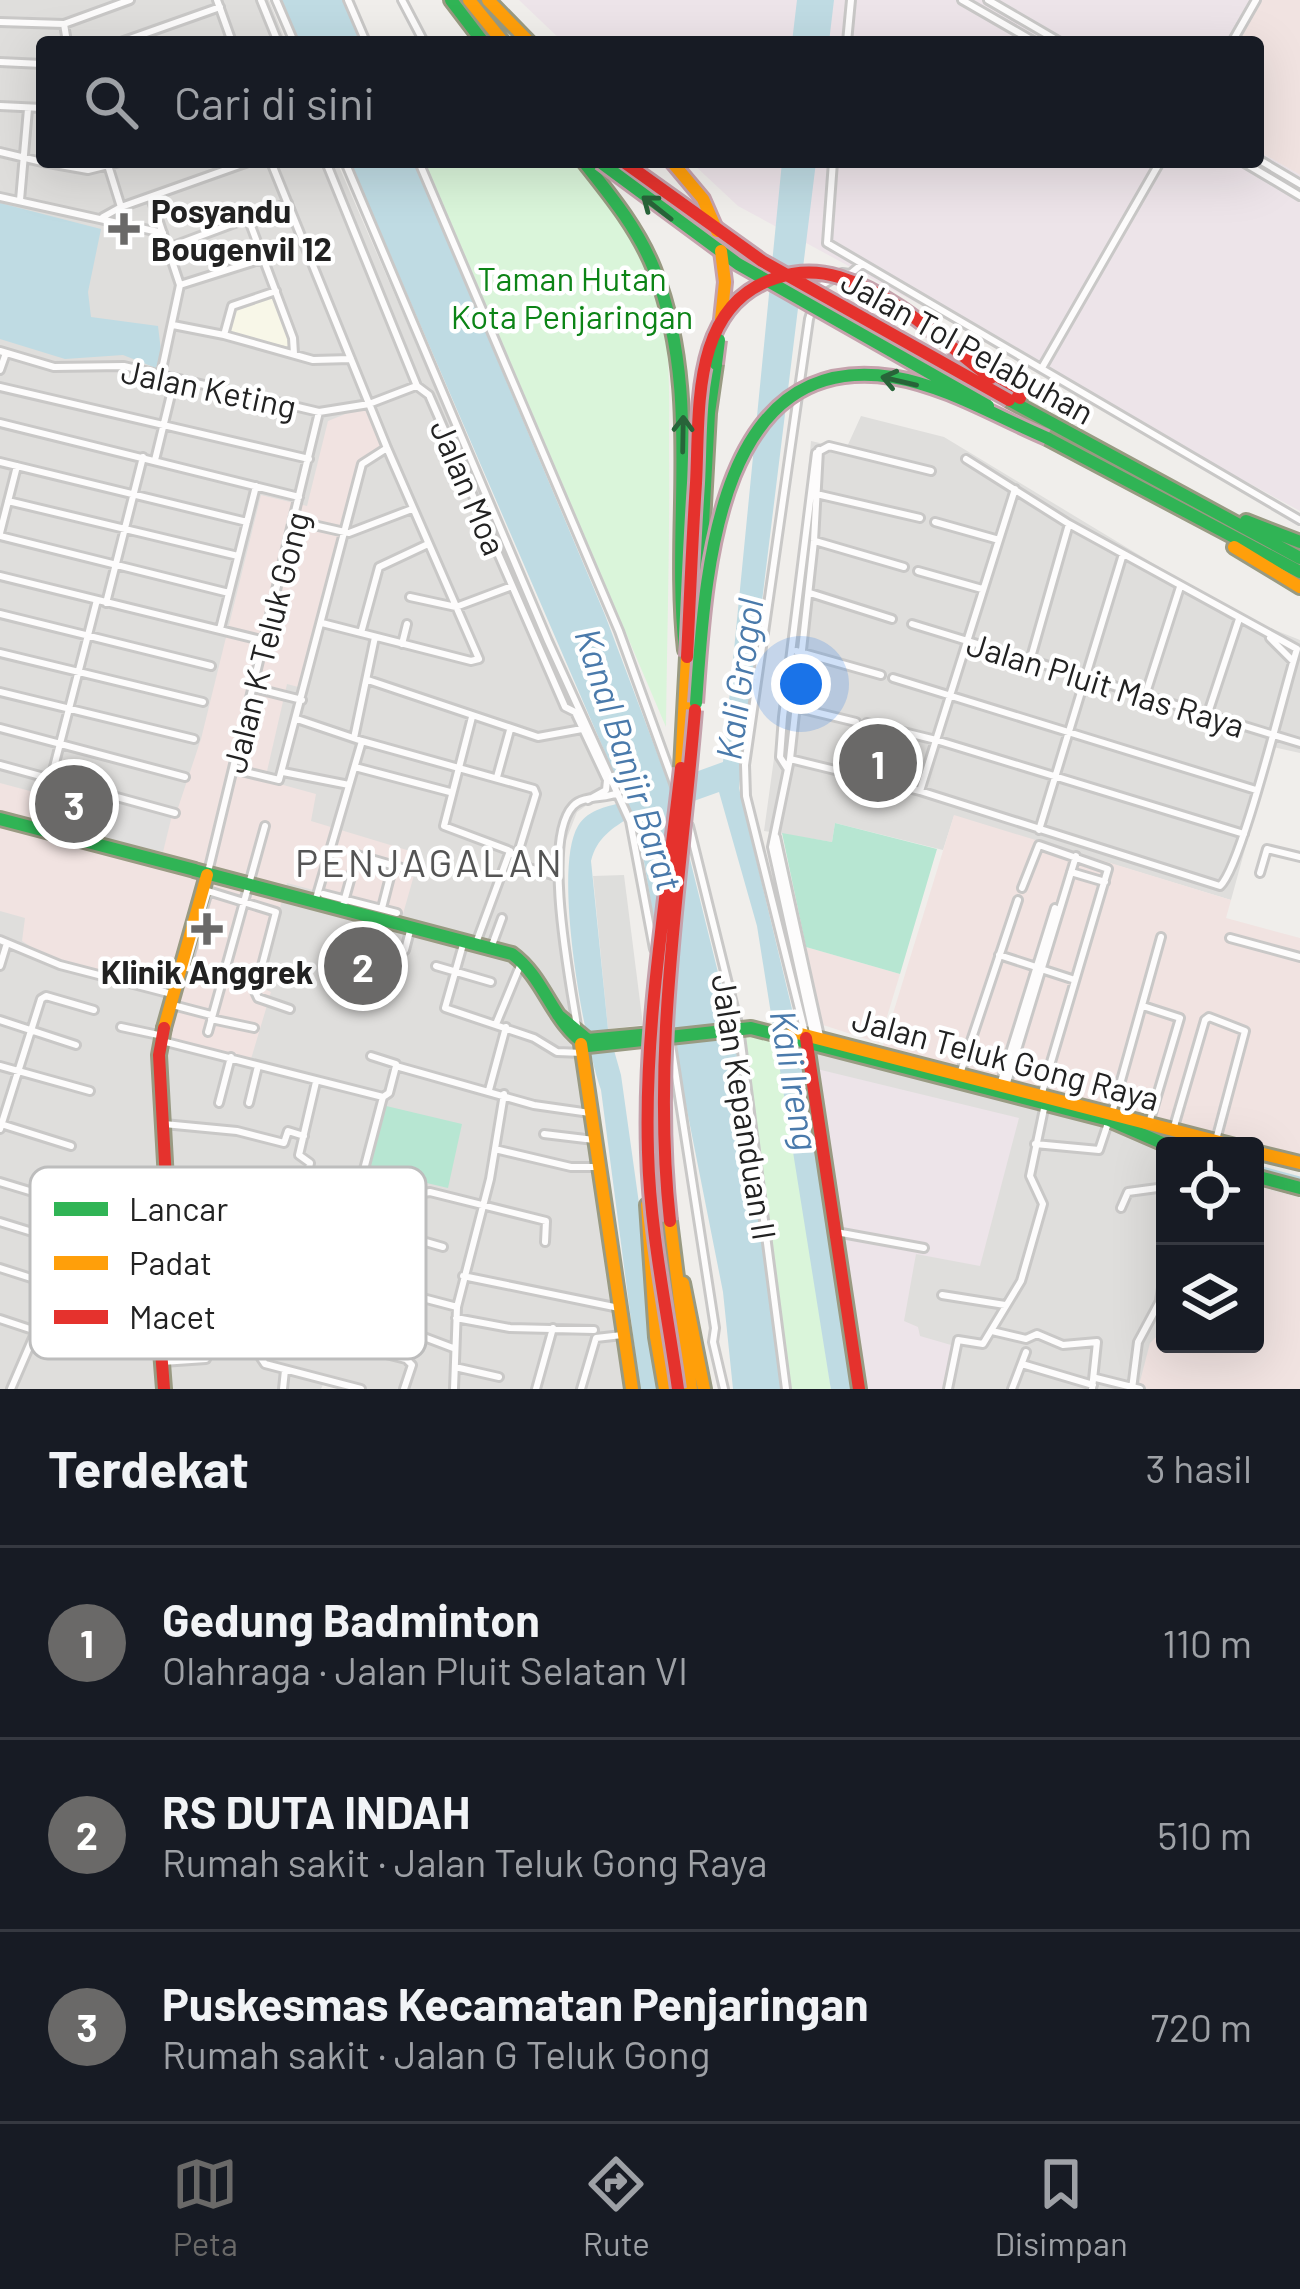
<!DOCTYPE html>
<html lang="id">
<head>
<meta charset="utf-8">
<style>
	body { margin:0; font-family:Barlow,sans-serif; background:#242831; color:#f1f3f6 }
	.controls { position:absolute; right:36px; bottom:36px; display:grid; overflow:hidden; border-radius:12px; box-shadow:0 12px 48px #0002 }
	.controls button { width:108px; height:108px; display:grid; place-items:center; padding:0; border:0; border-bottom:3px solid #363941; background:#171b24; color:#f1f3f6; font:60px sans-serif }
	.you { position:absolute; left:801px; top:684px; width:42px; height:42px; margin:-30px; border:9px solid #fff; border-radius:50%; background:#1a73e8; box-shadow:0 0 0 18px #1a73e833 }
	.badge { display:grid; place-items:center; width:78px; height:78px; border-radius:50%; background:#6a6968; color:#fff; font-size:39px; font-weight:700 }
	.pin { position:absolute; translate:-50% -50%; border:6px solid #fff; box-shadow:0 3px 12px #0006 }
	.list { margin:0; padding:0; list-style:none }
	h2 { display:flex; justify-content:space-between; align-items:center; height:156px; margin:0; padding:0 48px; font-size:51px }
	h2 small { font-size:39px; font-weight:400; color:#9ea1a6 }
	.list li { display:grid; grid-template-columns:78px 1fr auto; gap:36px; align-items:center; box-sizing:border-box; height:192px; padding:0 48px; border-top:3px solid #363941 }
	.list b { display:block; font-size:45px; white-space:nowrap }
	.list p { margin:0; font-size:39px; white-space:nowrap; color:#9ea1a6 }
	.list em { font-size:39px; font-style:normal; color:#9ea1a6 }
	.icon { flex:none; width:66px; height:66px; fill:none; stroke:currentColor; stroke-width:2; stroke-linecap:round; stroke-linejoin:round }
	.map { position:relative; flex:none; width:1300px; height:1389px; overflow:hidden }
	.search { position:absolute; background:#171b24; box-shadow:0 12px 48px #0002; left:36px; right:36px; top:36px; height:132px; display:flex; align-items:center; gap:30px; box-sizing:border-box; padding:0 42px; border-radius:12px; color:#9ea1a6; font-size:45px }
	.sheet { height:732px; background:#171b24 }
	nav { display:flex; justify-content:space-around; align-items:center; box-sizing:border-box; height:168px; border-top:3px solid #363941; background:#171b24; font-size:33px; color:#9ea1a6 }
	nav a { display:grid; justify-items:center; gap:6px }
	nav .on { color:#6a6968 }
	.map>svg:first-child { display:block }
	.residential { fill:#dfdedc }
	.commercial { fill:#f1e3e1 }
	.industrial { fill:#ede4e9 }
	.education { fill:#f8f7e8 }
	.religious { fill:#dededc }
	.park { fill:#daf5da }
	.pitch { fill:#b7e6d2 }
	.parking { fill:#e0dfde }
	.water { fill:#bfdbe3 }
	.lines { fill:none; stroke-linecap:round; stroke-linejoin:round }
	.stream { stroke:#bfdbe3; stroke-width:3 }
	.street-casing { stroke:#c9c8c7; stroke-width:12 }
	.fast-casing { stroke:#999a82; stroke-width:18 }
	.slow-casing { stroke:#999a82; stroke-width:18 }
	.jam-casing { stroke:#999a82; stroke-width:18 }
	.street { stroke:#fdfcfc; stroke-width:6 }
	.fast { stroke:#30b455; stroke-width:12 }
	.slow { stroke:#ff9f0a; stroke-width:12 }
	.jam { stroke:#e5322d; stroke-width:12 }
	.fast-bridge-casing { stroke:#c5a2ac; stroke-width:18; stroke-linecap:butt }
	.slow-bridge-casing { stroke:#c5a2ac; stroke-width:18; stroke-linecap:butt }
	.jam-bridge-casing { stroke:#c5a2ac; stroke-width:18; stroke-linecap:butt }
	.fast-bridge { stroke:#30b455; stroke-width:12 }
	.slow-bridge { stroke:#ff9f0a; stroke-width:12 }
	.jam-bridge { stroke:#e5322d; stroke-width:12 }
	.oneway { stroke:#286439 }
	.poi-dot { fill:#6a6968; stroke:#fff; stroke-width:4.5 }
	.labels { text-anchor:middle; dominant-baseline:central; stroke-width:9; stroke-linejoin:round; paint-order:stroke }
	.poi-label { font-size:33px; font-weight:bold; fill:#222; stroke:#fff; text-anchor:start }
	.park-label { font-size:33px; fill:#0c8416; stroke:#fff }
	.street-label { font-size:33px; fill:#222; stroke:#fff }
	.water-label { font-size:36px; font-style:italic; fill:#4a7aab; stroke:#fff }
	.quarter-label { font-size:39px; letter-spacing:3px; fill:#555; stroke:#fff }
	.key { fill:#fff; stroke:#bdbdbd; stroke-width:3 }
	.key-label { font-size:33px; fill:#222 }
</style>
</head>
<body>
<div class="map">
<svg width="1300" height="1389" viewBox="0 0 1300 1389">
	<rect width="100%" height="100%" fill="#f0eeeb"/>
	<!-- residential -->
	<path class="residential" d="M0,0h269l17,42h-244v120h295l214,492 63,132 -37,26 -12,31 -2,54 73,492h-284l-28,-7 -3,7h-321z
		M861,416l83,21 296,179 60,24v113l-27,-6 -42,153 -277,-84 -11,34 -108,-27 -3,19 -68,-11 34,-247 13,-143 35,8z
		M814,1046l338,93 13,10v195h90v-158l45,12v191h-437z"/>
	<!-- commercial -->
	<path class="commercial" d="M1260,0h40v175l-42,-24v-109h-21z
		M365,406l18,43 -24,12 -57,227 -15,-4 -22,96 51,14 -5,27 109,33 -17,60 -116,-31 -29,103 13,6 -20,67 -95,-23 11,-45 -109,-27 -36,-23 3,-23 -25,-7v-128l45,12 3,-16 129,32 24,-72 60,-244 46,11 21,-85z
		M954,815l277,85 -5,18 74,20v218l-417,-110z
		M806,947l94,27 -21,69 -56,-18z
		M1255,1186l45,12v191h-162l12,-46 15,-15v16h90z"/>
	<!-- industrial -->
	<path class="industrial" d="M519,0h741l-23,42h-674z
		M1258,151l42,24v336l-562,-305 -47,-44h567z
		M817,1069l202,49 -39,148 -64,-12 -12,67 14,6 2,9 38,11 -10,42h-85z"/>
	<!-- education -->
	<path class="education" d="M277,293l17,40v15l-66,-15 1,-18 6,-8z"/>
	<!-- religious -->
	<path class="religious" d="M624,875l19,150 -35,4 -15,-153z"/>
	<!-- park -->
	<path class="park" d="M425,162h153c31,36 63,77 77,124 17,53 14,109 14,165 1,92 -2,184 -3,276z
		M743,1032l33,3 55,354h-40z"/>
	<!-- pitch -->
	<path class="pitch" d="M835,823l102,26 -37,125 -94,-27 -24,-114 50,9z
		M382,1105l80,19 -14,64 -81,-19z"/>
	<!-- parking -->
	<path class="parking" d="M106,799l66,16 -9,37 -66,-16z"/>
	<!-- water -->
	<path class="water" d="M282,0h63l18,42h-64z
		M797,0h37l-5,42h-37z
		M350,162h64l191,453 63,167 55,-20 59,-600h34l-77,626 64,267 54,334h-26l-1,-5 -73,-458 -38,-134 -42,15 58,234 46,348h-48l-10,-97 -42,-212 -38,-224 -12,-40c-19,13 -34,21 -40,45l17,168 13,46 44,314h-25l-39,-299c-17,-49 -49,-221 -23,-264 11,-18 31,-19 48,-25z
		M0,203l101,26 -13,63 3,25 67,9 3,25 -5,17 -33,-13 -58,4 -65,-20z"/>
	<g class="lines">
		<!-- stream -->
		<path class="stream" d="M1255,1166l45,12"/>
		<!-- street casing -->
		<g class="street-casing">
			<path id="street" d="M217,0l15,42
				M261,0l17,42
				M276,0l18,42
				M348,0l18,42
				M402,0l22,42
				M962,0l73,42
				M988,0l72,42
				M0,22l64,2 66,-24
				M64,24l3,18
				M121,42l99,-35
				M847,42l4,-42
				M1232,42l24,-42
				M0,62l42,2
				M0,106l42,2
				M0,152l42,10
				M1258,159l42,25
				M43,162l45,8 32,-8
				M107,162l14,45
				M271,162l116,286 92,211 -8,2 -149,-38
				M326,162l91,224 12,9 136,312 10,5 32,68 -1,10 -18,10
				M345,162l203,479 82,180 24,128
				M419,162l200,469 56,155
				M833,162l-6,81 473,277
				M1243,162l57,34
				M0,197l163,36
				M151,198l29,87 -19,89
				M20,200l8,-91
				M103,217l18,-10 127,-45
				M248,218l45,120 1,16
				M168,248l120,-45
				M180,285l82,-26
				M173,325l51,10 89,25 38,-1
				M224,335l8,-29 44,-15
				M0,351l54,16 70,-1 195,46 50,-8 47,-18
				M1043,366l117,-204
				M0,370l6,-17
				M0,387l309,72
				M0,423l299,74
				M966,459l103,65 228,125
				M155,460l20,-82
				M0,462l247,60
				M812,493l108,25
				M8,501l230,55
				M296,521l53,12 63,-24
				M935,522l64,18
				M0,533l17,-67
				M0,536l229,57
				M815,541l89,26
				M918,571l64,18
				M0,576l265,65
				M810,593l82,26
				M410,597l46,10 56,-21
				M106,603l37,-146
				M0,614l211,52
				M912,624l388,119
				M220,629l36,-143
				M361,633l18,-66 49,-23
				M1270,638l23,23
				M402,644l5,-20
				M796,651l85,24
				M0,653l203,49
				M1030,661l39,-137
				M893,678l363,112
				M368,680l170,57 44,-8
				M254,688l48,12
				M0,692l194,47
				M1145,696l35,-109
				M794,707l62,15
				M1207,716l32,-97
				M472,717l-28,109 64,24 21,18 27,8
				M297,719l65,22 172,48 2,5 -19,62
				M867,723l69,17 308,94
				M0,728l185,49
				M354,738l21,-101
				M790,759l49,12
				M0,765l175,48
				M355,767l95,25
				M787,768l-7,-11 3,-40 33,-264 13,-7 102,25
				M233,769l46,11 83,-316 25,-16
				M283,772l66,13
				M497,777l13,-47
				M863,777l57,14 300,95c22,-20 64,-196 77,-237
				M920,791l95,-302
				M689,826l50,202 47,361
				M38,829l59,-229
				M1039,830l84,-276
				M776,837l45,204
				M208,872l111,-460
				M1071,872l34,10
				M1260,873l7,-24 33,8
				M1022,888l17,-43 69,24 -67,227
				M323,894l74,19
				M315,902l47,-161
				M382,908l11,-43
				M342,909l15,-54 55,16
				M1230,938l70,19
				M0,940l60,25 112,29
				M464,941l-19,67 89,30 23,14 26,1
				M476,943l34,-92
				M491,948l11,-30
				M405,950l6,-23
				M999,955l37,12
				M0,966l7,-23
				M180,966l72,19h5l19,-73 -68,-21 -22,77
				M436,966l55,16
				M1041,969l34,11
				M252,985l6,13 32,11
				M169,1004l42,11
				M1143,1006l37,12 -31,105
				M211,1019l43,9
				M0,1020l76,25
				M496,1024l26,-63
				M121,1027l42,9
				M208,1032l57,-206
				M578,1032c-7,-46 -37,-192 -5,-226 10,-11 32,-7 45,-13
				M805,1033l-59,-237 -1,-31 64,-446 10,-32 23,-14 8,1 12,-10
				M814,1037l-42,-190 18,-88 24,-218 5,-91
				M670,1038l45,290 -2,14 11,47
				M162,1041l221,56
				M371,1056l25,8
				M0,1066l90,25
				M960,1074l58,-174
				M1000,1085l55,-177
				M1006,1086l70,-230
				M489,1090l17,-63
				M219,1103l12,-46
				M249,1103l9,-37
				M1112,1113l49,-176
				M1,1124l70,22
				M164,1124l73,7 47,12 4,-12 16,5
				M0,1129l41,-130 5,-3 48,14
				M1173,1130l32,-110 4,-3 36,14 -29,109
				M544,1134l50,6
				M1035,1144l64,6 10,-30
				M495,1149l76,18h26
				M0,1182l56,17
				M167,1198l27,5 33,13 6,-7 34,7 18,10 2,10
				M1121,1208l7,-16 37,-5
				M0,1222l68,21
				M393,1232l18,-37 19,-3 116,29 -1,21
				M836,1232l88,16
				M309,1235l45,17 13,-27
				M443,1247l-76,-22 -7,-7 7,-27 -5,-14 21,-80 6,-4 7,-27 138,39 56,8
				M89,1256l26,19 50,8
				M0,1268l56,18
				M463,1276l156,32
				M266,1277l187,71
				M362,1282l95,25
				M942,1295l63,10
				M456,1318l54,10 84,2
				M0,1319l39,13
				M221,1325l47,14 -7,19 4,6 96,25
				M992,1331l34,8 11,-5 26,11 34,-3 -5,47
				M79,1333l83,22
				M268,1339l10,-12 128,32 6,6 -8,24
				M162,1362l44,-3 36,-76 24,-6 18,-39 25,-3 7,-34 -11,-12 5,-26 -11,-8 17,-73
				M1022,1364l71,21
				M455,1367l44,10
				M1096,1378l44,11
				M11,1389l22,-51
				M283,1389l2,-19
				M454,1389l3,-82 33,-128 14,-85
				M536,1389l17,-61
				M581,1389l15,-51 26,-3
				M948,1389l10,-49 25,4 38,-63 22,-77 -13,-28 15,-72
				M1012,1389l14,-37
				M1132,1389l6,-47 22,-41 5,-33"/>
		</g>
		<!-- fast casing -->
		<g class="fast-casing">
			<path id="fast" d="M451,0l32,42
				M584,162c27,34 54,67 70,107 49,124 17,253 31,381
				M1009,400l291,158
				M1047,438l253,134
				M1246,521l54,21
				M698,614l11,-201 7,-49
				M0,819l195,51
				M194,870l318,84c34,25 40,69 76,92l163,-18 358,92 60,26
				M558,1015l30,25 64,-6
				M1255,1176l45,12"/>
		</g>
		<!-- slow casing -->
		<g class="slow-casing">
			<path id="slow" d="M469,0l34,42
				M488,0l41,42
				M1234,547l66,40
				M681,768l6,-111
				M164,1028l43,-153
				M793,1032l442,114
				M581,1044l51,345
				M1255,1152l45,11
				M647,1205l9,132 9,52
				M670,1221l21,168
				M683,1283l21,106"/>
		</g>
		<!-- jam casing -->
		<g class="jam-casing">
			<path id="jam" d="M991,378l29,20
				M806,1038l53,351
				M164,1389l-5,-64 14,-90 -6,-37 -8,-143 5,-27"/>
		</g>
		<!-- street -->
		<use href="#street" class="street"/>
		<!-- fast -->
		<use href="#fast" class="fast"/>
		<!-- slow -->
		<use href="#slow" class="slow"/>
		<!-- jam -->
		<use href="#jam" class="jam"/>
		<!-- fast-bridge casing -->
		<g class="fast-bridge-casing">
			<path id="fast-bridge" d="M600,162l138,102 250,142
				M716,364l3,-24
				M696,703c9,-121 17,-353 196,-326 55,9 105,40 155,61"/>
		</g>
		<!-- slow-bridge casing -->
		<g class="slow-bridge-casing">
			<path id="slow-bridge" d="M672,162l31,37 14,32
				M721,251l4,31 -4,38"/>
		</g>
		<!-- jam-bridge casing -->
		<g class="jam-bridge-casing">
			<path id="jam-bridge" d="M624,162l138,99 247,139
				M687,657c3,-58 5,-116 9,-174 4,-72 -6,-178 80,-205 21,-7 43,-7 63,-1 57,17 105,66 152,101
				M670,1221c-19,-172 11,-340 25,-511
				M678,1389c-11,-79 -28,-157 -30,-237 -4,-129 19,-256 33,-384"/>
		</g>
		<!-- fast-bridge -->
		<use href="#fast-bridge" class="fast-bridge"/>
		<!-- slow-bridge -->
		<use href="#slow-bridge" class="slow-bridge"/>
		<!-- jam-bridge -->
		<use href="#jam-bridge" class="jam-bridge"/>
	</g>
	<!-- one-way arrows -->
	<defs><path id="oneway-shaft" d="M-6 0H5M1.5-3L5.5 0L1.5 3" fill="none" stroke-width="1.6" stroke-linecap="round" stroke-linejoin="round" transform="scale(3)"/></defs>
	<g class="oneway">
		<use href="#oneway-shaft" transform="translate(657 208) rotate(-142)"/>
		<use href="#oneway-shaft" transform="translate(899 381) rotate(-167)"/>
		<use href="#oneway-shaft" transform="translate(683 434) rotate(-89)"/>
	</g>
	<!-- markers -->
	<g class="poi-dot">
		<path d="M118 211h12v12h12v12h-12v12h-12v-12h-12v-12h12z"/>
		<path d="M201 911h12v12h12v12h-12v12h-12v-12h-12v-12h12z"/>
	</g>
	<g class="labels">
		<!-- poi labels -->
		<g class="poi-label">
			<text x="151" y="210">Posyandu<tspan x="151" dy="38">Bougenvil 12</tspan></text>
			<text x="207" y="971" text-anchor="middle">Klinik Anggrek</text>
		</g>
		<!-- park labels -->
		<g class="park-label">
			<text x="572" y="278">Taman Hutan<tspan x="572" dy="38">Kota Penjaringan</tspan></text>
		</g>
		<!-- street labels -->
		<g class="street-label">
			<text transform="translate(968 346) rotate(29)">Jalan Tol Pelabuhan</text>
			<text transform="translate(209 388) rotate(12)">Jalan Keting</text>
			<text transform="translate(469 487) rotate(67)">Jalan Moa</text>
			<text transform="translate(265 642) rotate(-76)">Jalan K Teluk Gong</text>
			<text transform="translate(1106 684) rotate(17)">Jalan Pluit Mas Raya</text>
			<text transform="translate(1006 1058) rotate(15)">Jalan Teluk Gong Raya</text>
			<text transform="translate(745 1107) rotate(81)">Jalan Kepanduan II</text>
		</g>
		<!-- water labels -->
		<g class="water-label">
			<text transform="translate(738 679) rotate(-82)">Kali Grogol</text>
			<text transform="translate(630 759) rotate(72)">Kanal Banjir Barat</text>
			<text transform="translate(796 1080) rotate(80)">Kali Ireng</text>
		</g>
		<!-- quarter labels -->
		<g class="quarter-label">
			<text x="430" y="861">PENJAGALAN</text>
		</g>
	</g>
	<!-- legend -->
	<rect x="30" y="1167" width="396" height="192" rx="18" class="key"/>
	<rect x="54" y="1202" width="54" height="14" fill="#30b455"/>
	<rect x="54" y="1256" width="54" height="14" fill="#ff9f0a"/>
	<rect x="54" y="1310" width="54" height="14" fill="#e5322d"/>
	<g class="key-label">
		<text x="129" y="1221">Lancar</text>
		<text x="129" y="1275">Padat</text>
		<text x="129" y="1329">Macet</text>
	</g>
</svg>
<div class="controls">
<button><svg class="icon" aria-label="locate" viewBox="0 0 24 24"><circle cx="12" cy="12" r="6"/><path d="M12 2v4M12 18v4M2 12h4M18 12h4"/></svg></button>
<button><svg class="icon" aria-label="layers" viewBox="0 0 24 24"><path d="M12 4l9 5-9 5-9-5zM3 14l9 5 9-5"/></svg></button>
</div>
<div class="you"></div>
<div class="pin badge" style="left:878px;top:763px">1</div>
<div class="pin badge" style="left:363px;top:966px">2</div>
<div class="pin badge" style="left:74px;top:804px">3</div>
<div class="search"><svg class="icon" aria-label="search" viewBox="0 0 24 24"><circle cx="10" cy="10" r="6"/><path d="M15 15l6 6"/></svg>Cari di sini</div>
</div>
<section class="sheet">
<h2>Terdekat<small>3 hasil</small></h2>
<ul class="list">
<li><span class="badge">1</span><div><b>Gedung Badminton</b><p>Olahraga · Jalan Pluit Selatan VI</p></div><em>110 m</em></li>
<li><span class="badge">2</span><div><b>RS DUTA INDAH</b><p>Rumah sakit · Jalan Teluk Gong Raya</p></div><em>510 m</em></li>
<li><span class="badge">3</span><div><b>Puskesmas Kecamatan Penjaringan</b><p>Rumah sakit · Jalan G Teluk Gong</p></div><em>720 m</em></li>
</ul>
</section>
<nav>
<a class="on"><svg class="icon" aria-label="map" viewBox="0 0 24 24"><path d="M3 6l6-2 6 2 6-2v14l-6 2-6-2-6 2zM9 4v14M15 6v14"/></svg>Peta</a>
<a><svg class="icon" aria-label="directions" viewBox="0 0 24 24"><path d="M12 3l9 9-9 9-9-9zM9 14v-3h6M13 9l2 2-2 2"/></svg>Rute</a>
<a><svg class="icon" aria-label="saved" viewBox="0 0 24 24"><path d="M7 4h10v16l-5-4-5 4z"/></svg>Disimpan</a>
</nav>
</body>
</html>
